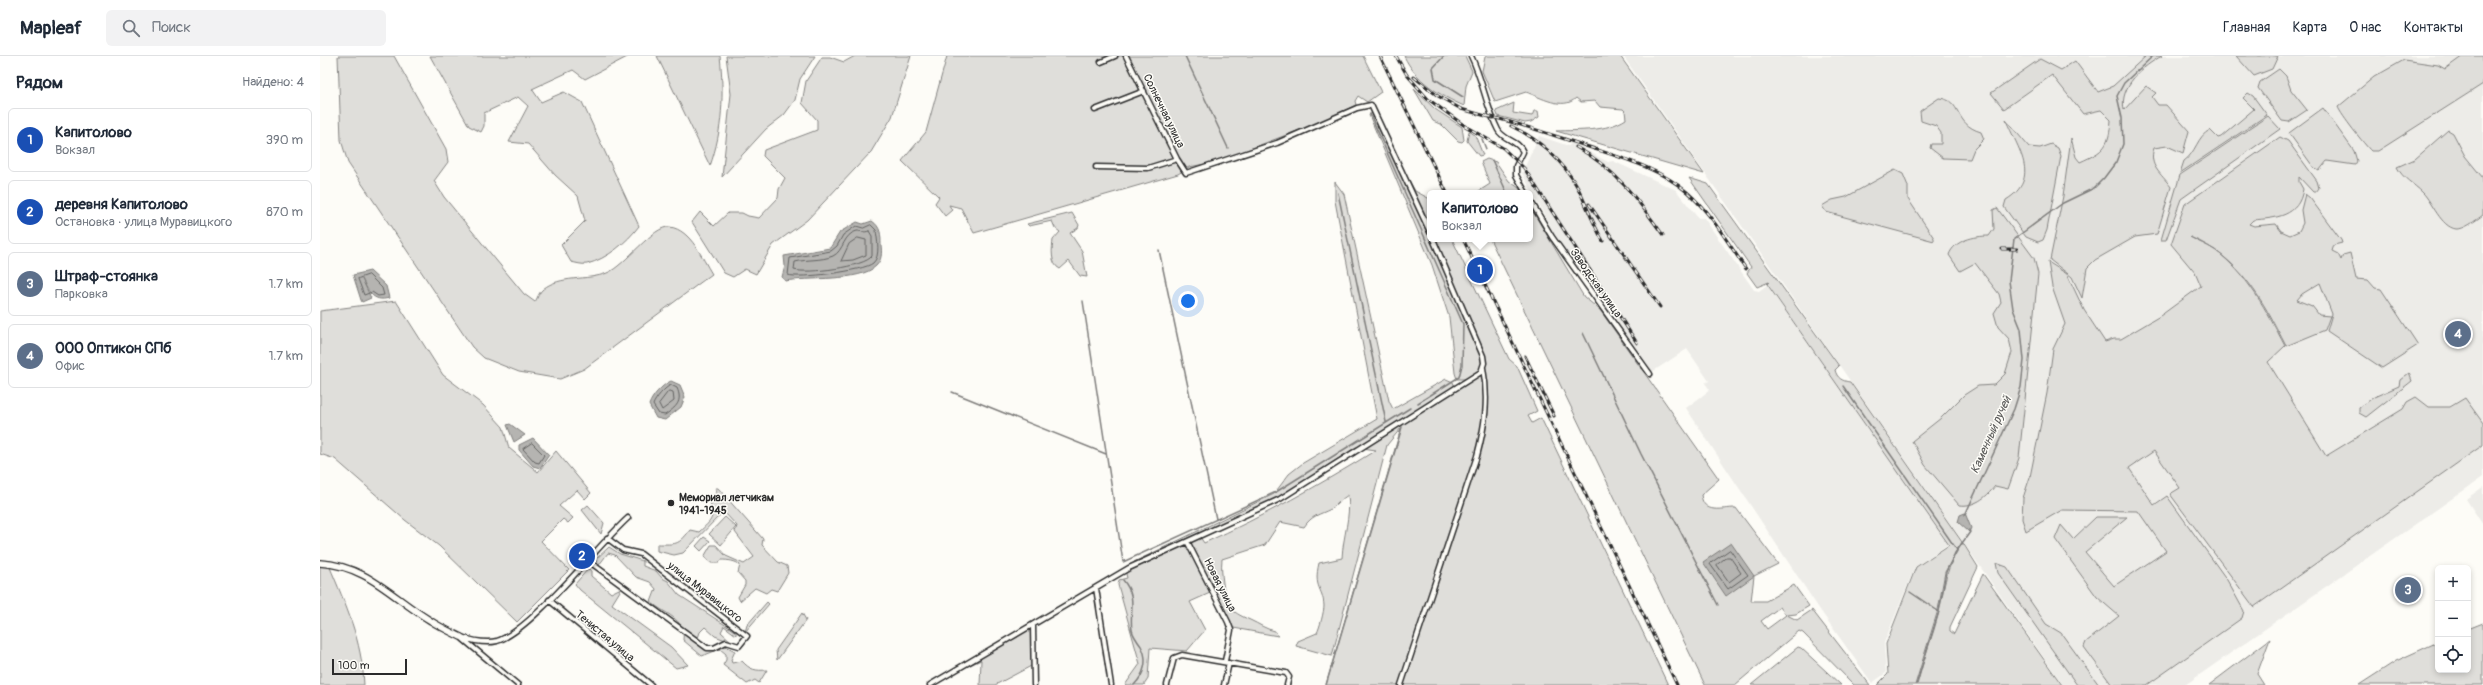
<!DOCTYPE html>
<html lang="ru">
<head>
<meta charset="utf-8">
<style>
	body { margin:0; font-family:Pangolin,sans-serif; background:#f2f2f3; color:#1f2937 }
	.controls { position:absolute; right:12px; bottom:12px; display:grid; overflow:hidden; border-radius:6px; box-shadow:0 2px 6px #0003 }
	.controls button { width:36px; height:36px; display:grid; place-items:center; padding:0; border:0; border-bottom:1px solid #e0e1e3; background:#fff; color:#1f2937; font:20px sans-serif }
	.scale { position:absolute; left:12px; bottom:10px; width:75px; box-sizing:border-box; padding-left:4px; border:2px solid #2b2b2b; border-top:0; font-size:11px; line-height:14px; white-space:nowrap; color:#2b2b2b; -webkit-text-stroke:3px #fdfcf7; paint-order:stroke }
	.you { position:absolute; left:868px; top:245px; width:14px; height:14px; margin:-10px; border:3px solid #fff; border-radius:50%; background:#1a73e8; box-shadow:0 0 0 6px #1a73e833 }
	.badge { display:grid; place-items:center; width:26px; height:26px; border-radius:50%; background:#ea580c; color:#fff; font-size:13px; font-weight:700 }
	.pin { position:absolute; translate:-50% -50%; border:2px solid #fff; box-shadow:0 1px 4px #0006 }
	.popup { position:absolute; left:1107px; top:134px; width:106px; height:52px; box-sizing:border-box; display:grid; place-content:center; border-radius:6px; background:#fff; filter:drop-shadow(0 1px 3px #0005); font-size:13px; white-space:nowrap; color:#747a83 }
	.popup b { font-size:15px; color:#1f2937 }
	.popup::after { content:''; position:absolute; left:50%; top:100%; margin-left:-8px; border:8px solid transparent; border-top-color:#fff }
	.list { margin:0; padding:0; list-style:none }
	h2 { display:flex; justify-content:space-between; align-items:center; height:52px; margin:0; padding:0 16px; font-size:17px }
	h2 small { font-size:13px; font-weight:400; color:#747a83 }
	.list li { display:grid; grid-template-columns:26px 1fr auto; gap:12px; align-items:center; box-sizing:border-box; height:64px; margin:0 8px 8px; padding:0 8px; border:1px solid #e0e1e3; border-radius:6px }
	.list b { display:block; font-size:15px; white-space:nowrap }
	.list p { margin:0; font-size:13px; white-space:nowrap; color:#747a83 }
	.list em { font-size:13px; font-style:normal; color:#747a83 }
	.icon { flex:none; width:22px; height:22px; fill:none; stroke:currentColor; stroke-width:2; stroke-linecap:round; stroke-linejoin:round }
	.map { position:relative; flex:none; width:2163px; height:629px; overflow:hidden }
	header { display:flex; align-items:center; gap:24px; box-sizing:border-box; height:56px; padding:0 20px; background:#fff; border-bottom:1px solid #e0e1e3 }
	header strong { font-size:19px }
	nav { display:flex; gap:22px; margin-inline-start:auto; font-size:14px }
	.search { width:280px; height:36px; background:#f2f2f3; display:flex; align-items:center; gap:10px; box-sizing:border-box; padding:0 14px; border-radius:6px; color:#747a83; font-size:15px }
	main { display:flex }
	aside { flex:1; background:#fff }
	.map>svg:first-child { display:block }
	.built { fill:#edece8 }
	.green { fill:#dfdeda; stroke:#858482; fill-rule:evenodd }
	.water { fill:#b5b4b1; stroke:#7e7d7b }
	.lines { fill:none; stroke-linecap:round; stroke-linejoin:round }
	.shore { stroke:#626261; stroke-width:1 }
	.stream { stroke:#7e7d7b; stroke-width:1.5 }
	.street-casing { stroke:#2b2b2b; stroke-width:7 }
	.secondary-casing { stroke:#2b2b2b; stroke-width:8 }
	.street { stroke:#fdfcf7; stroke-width:4 }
	.secondary { stroke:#fdfcf7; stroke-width:5.5 }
	.rail-casing { stroke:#2b2b2b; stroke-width:3 }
	.rail { stroke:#fdfcf7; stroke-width:1.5; stroke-dasharray:4.5; stroke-linecap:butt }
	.poi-dot { fill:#2b2b2b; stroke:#fdfcf7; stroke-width:1.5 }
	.labels { text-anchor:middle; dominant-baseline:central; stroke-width:3; stroke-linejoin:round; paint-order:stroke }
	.street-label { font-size:11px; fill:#2b2b2b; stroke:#fdfcf7 }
	.poi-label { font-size:11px; font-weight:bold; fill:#2b2b2b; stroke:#fdfcf7; text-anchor:start }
	.water-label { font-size:12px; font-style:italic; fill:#5b5b5a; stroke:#fdfcf7 }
</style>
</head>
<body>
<header>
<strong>Mapleaf</strong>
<div class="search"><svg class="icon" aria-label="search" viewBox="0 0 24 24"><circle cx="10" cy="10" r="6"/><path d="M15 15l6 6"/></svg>Поиск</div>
<nav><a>Главная</a><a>Карта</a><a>О нас</a><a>Контакты</a></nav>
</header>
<main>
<aside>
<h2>Рядом<small>Найдено: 4</small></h2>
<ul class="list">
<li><span class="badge" style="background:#1a4fb4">1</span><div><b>Капитолово</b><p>Вокзал</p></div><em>390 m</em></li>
<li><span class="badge" style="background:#1a4fb4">2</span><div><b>деревня Капитолово</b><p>Остановка · улица Муравицкого</p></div><em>870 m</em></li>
<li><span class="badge" style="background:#5c6f8a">3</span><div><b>Штраф-стоянка</b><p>Парковка</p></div><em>1.7 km</em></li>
<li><span class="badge" style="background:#5c6f8a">4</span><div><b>ООО Оптикон СПб</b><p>Офис</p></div><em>1.7 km</em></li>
</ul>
</aside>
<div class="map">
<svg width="2163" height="629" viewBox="0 0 2163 629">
	<rect width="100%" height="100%" fill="#fdfcf7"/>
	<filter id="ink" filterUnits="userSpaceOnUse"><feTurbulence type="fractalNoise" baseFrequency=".025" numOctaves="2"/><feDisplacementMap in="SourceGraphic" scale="8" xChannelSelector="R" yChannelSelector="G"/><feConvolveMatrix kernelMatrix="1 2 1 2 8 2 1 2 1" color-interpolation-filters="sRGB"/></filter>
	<g filter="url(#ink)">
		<!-- built -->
		<path class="built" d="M1303,0h860v421l-298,208h-122z
			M1219,80l30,10 2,-4 37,20 5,-1 63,29 22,28h6l50,72 5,1 8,-6 181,259 -33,23 -31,76 2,30 -14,10 -52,-73 -134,-202 24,-18 -5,-7 4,-2 -22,-32 -35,23 -97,-137 -33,-62z
			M2163,431v38l-17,-26z"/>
		<!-- green -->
		<path class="green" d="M18,0h56l52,93 2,13 -14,19 10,16 80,97 11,8c2,-3 4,-10 8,-13 17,-14 44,-8 64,-16 18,-7 46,-48 63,-46 21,3 32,31 42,47l-128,95 -24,10 -41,-7 -35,-14 -12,-11 -124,-184 -7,-23z
			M110,0h199l-44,23 -12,-9 -41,19 9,13 23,-10 18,10 57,124c-12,16 -32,33 -52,38 -5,1 -11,-1 -16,-2l-10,-17 24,-24 -7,-25 -23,-21 -27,-31 -19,-2 19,-36 -10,-9 -34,16v13l-3,6 -12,-6z
			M337,0h63c4,37 3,74 -10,110z
			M406,0h89l-15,23 -5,21 -11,15 -18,14 -44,48 9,-83z
			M535,0h56l-19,61 -21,35 -64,68 -34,25 -17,29 -11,-5 -12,8 -9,-4 -32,-51 8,-10 14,14 14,-13h14l6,3 11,2 19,-20 1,-9 6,-11 -22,-22 1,-6 53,-20v-10l-15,-17 4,-22 16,-24h8l14,5z
			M627,0h416l18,36 -14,10 -9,-6 -3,5 1,4 -38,18 -103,39 -26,5 -11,7 -31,9 -173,50 -13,-25 -12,-3 3,5 -7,6 -10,-13 4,-6 -37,-36 24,-29z
			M1084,0h61l7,15 -6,15 -2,20c-25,-11 -48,-25 -60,-50z
			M1167,0h133l84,118 -148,-43c23,-1 50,1 70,-12l-1,-8 -2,-2 -23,-2 -5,-6 -14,1 -5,-4c-13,13 -36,-1 -50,-6l-31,10 -13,-31 3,-14z
			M1826,0h16c-19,10 -43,30 -38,54l22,-24 10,7 -4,4 6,8h8l23,26 -6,22 -16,-7 -13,2c-6,18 7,25 17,39l-14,47 -22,3 -40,23 -8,8 -5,30 -10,-21 -22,-17 13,-64 8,-58 5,19 4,5c25,-11 29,-16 31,-42l-10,-10 -18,4 -31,-39 -48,34 -13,-16 49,-34 21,11 14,-9 23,31 15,-6z
			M1916,0h42l-6,13 -18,7z
			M2143,0h20v28l-105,67h-7c-7,-7 -30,-36 -33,-44l36,-30 30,-17 34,5 7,4z
			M1959,13l7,7 5,14 16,20 -18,12 -7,-1 -24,-33 2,-6z
			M1094,33l21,20 27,18 2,13 -2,2 -4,-1 -16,-16 -9,-4z
			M1928,37l5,3 14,19 -87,58 4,-12c12,-8 13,-25 26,-31l8,8 3,-1 33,-28 -11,-11z
			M1619,42c24,2 14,26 42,34l3,7 -10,10 -4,10 -27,-1 -13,-10 1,-4h10v-11l-5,-7 -15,-5 -1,-10z
			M1194,47l-1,10 19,3 2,-5h4l1,6 -8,5 -6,1 -27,-7 -2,-5z
			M2003,52l31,43 3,10 -2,4 -28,-4 -8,10 -5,-3 -23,-32 -2,-3 4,-3z
			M1052,57l43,78 15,8v40h22l57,120 8,7 20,45 -9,5 4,7 9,-5 127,267h-342l75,-257 -14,17 -55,211 -36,-10 2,-5 19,-8c3,-6 7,-22 7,-27 -1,-19 -11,-17 -5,-43l23,-5c1,-22 9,-41 6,-63 -7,4 -11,10 -17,14 -12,6 -19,6 -27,18l-24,-5 -15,23 -43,14c-1,9 0,15 1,24 3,23 6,28 27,37 9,4 15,9 25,11l3,5 -50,-9 -18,-34 -20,9 15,28 -18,21 -37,-3 -2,31 -4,6h-19l15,-21 -22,-79 1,-5 8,-2 -2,-8 4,-2 2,2 69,-33 4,6c60,-27 116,-58 172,-93l-20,-3 -78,51 -144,64 140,-68 15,-20 14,-11 74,-44 -42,-218v-19l9,12 45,207 4,8 53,-30 7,3 2,5 17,-8h-15l-2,-6 -6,-56 -17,-52 -63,-150z
			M1948,60l12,13 -99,70 -15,41h-5l19,-65z
			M1686,64l23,27 11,1 11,-4 7,4 3,8 -14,74 -4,10 -5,2 -12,-5 -22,-30 2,-7c36,-22 11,-52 0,-80z
			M2128,74l5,3 12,23 18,22v37c-7,5 -19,15 -27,14 -15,-2 -24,-27 -33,-36 -10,-10 -20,-14 -26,-26l18,-8z
			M1149,75l6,4 8,20 -4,1 -12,-15z
			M1960,81l8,4 29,40 2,7 -3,4h-3l-14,-15v5l4,7c-4,28 -27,29 -50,31l-4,4 5,2 22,-2 5,7 9,4 9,-4 4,-8 -2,-13 4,-16 5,4 31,42 1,3 -8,2 -2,6 6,3 3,6 2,-5 7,-2 6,26 12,1 7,8 6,1 37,56 -36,23 -55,-37 5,-17 -12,-31 -18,11 -5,6 15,6 7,9 11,1 -5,14 -39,16c-23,-45 -46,-89 -96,-109 8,5 17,8 25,13 34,26 51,60 70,96l-17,16 58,94 77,-47 4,-7 9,-5 13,10h21l15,-9 18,25v22l-229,162 -84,-113 10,-6 -26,-37 -25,17 25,37 13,-9 60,84 17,31 -2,7 -95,67h-35l-28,-38 2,-5 33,-26 -22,-19 -42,-58 6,-14 12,14 23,-22h31l-42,35 29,34 52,-35 -28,-40 -76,-1 -36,21 -4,-12 1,-21 7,-21 17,-84 6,-44 12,-25 -13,-37 -4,-25 19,12 17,36 21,32 9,-3h7l39,-23 41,-30 -5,-12 -25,-30 14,-40z
			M1167,103l9,3 13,19 10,7 3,5h-46l14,-9 -9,-22z
			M1575,114l8,4 5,12v13l26,39v3l-97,-26 -11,-3 -4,-6 10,-6 14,-3z
			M1369,122l19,6 131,182 -4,4c2,8 7,11 15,12l112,160 -17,30 -7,38 -23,75h-38l11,-11 -2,-30 30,-77 33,-22 -182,-261 2,-2 -12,5 -10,-14 4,-6z
			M1210,151l54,90 16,13 119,169 -18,16c3,20 20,13 35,13l42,56 -24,12 -3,25h15l28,-16 15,21 -13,8 -9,1 10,5 15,-10 58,75h-16l-51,-52 -4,-2 -64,54h-30l-215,-446h40zM1460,551l6,8 -19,14 -6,-8z
			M1677,152l37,50 4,16 -19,184 -11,31 -13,-3c-9,12 -21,21 -36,19l-34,-40 -13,-24 29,-23 23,-23 14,-9 16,-1 11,-11 7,-22 -3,-13 -11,-12 -4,-14 7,-11 -2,-8 -24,-31 -15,8 -11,-16c5,-15 26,-19 40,-19l5,-7 -1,-19z
			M752,157l7,12 -1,3 -8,5 12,18 5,26 -7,-1 -11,-15 -9,8c-10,-5 -8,-20 -7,-29l7,-8 -5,-4 -3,-7 -23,5 -2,-2z
			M76,245l47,74 40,30 20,22 6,21 29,24 18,-21 35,42 -6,6 -8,-9 -18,16 14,12 -5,5 -5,-4 -22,22 28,29 -52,52 -78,-76 -34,-26 -70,-61 -15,-5v-143z
			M2089,317l3,8 -46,36 -7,-4v-5l15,-11 25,-11 1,-6z
			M395,432h3l45,51 -1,6 16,17 9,4 1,7 -11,18 -6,-2 -5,4 -11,-5 -15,13 -2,-4 7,-12v-4l-7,-8 2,-8c-4,-4 -12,-5 -19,-5l-2,3h-8l-7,-6 7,-12h5l10,11 18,8 10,-7 -19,-25 2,-6 -12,-13 -4,1 -38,39 -9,2 -17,-4v-7c19,0 21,2 33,-14l9,2c14,-13 15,-13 11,-31l7,-10z
			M268,449l16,18 -3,11 -19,-24z
			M405,461l11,10 -15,18 -12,-11z
			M384,481l6,4 -9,10 -5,-5z
			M1643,487l15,24 -28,60v4l4,3 29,-60 79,111h-145c6,-25 16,-49 22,-73 6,-27 6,-45 24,-69z
			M289,491l11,7 23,7v5l13,5 6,7 6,3 11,14 57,37v3l-12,-9 -3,6 12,11 -18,-7 -10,-9 -5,5 -2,6c8,8 13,12 24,6l13,7 -4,9 1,3 10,-2c8,9 14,10 25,9l-8,13 -4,-3 -8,4 -24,-19 3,-5v-6l-6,-5 -18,7 -19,-16c3,-22 -19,-26 -32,-38l5,-13 -6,-7 -14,-5 -21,-22 -7,-2 -9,12h-2l-1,-6z
			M1676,507l11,4 39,57 15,9 38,52h-22l-79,-112z
			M0,509h9c17,41 33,75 35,120h-44z
			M268,513l3,1v6l20,17 8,-4 1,2 -8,13 59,43 17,18 -12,3 -96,-78 -5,-6z
			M790,525l-79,47 2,37 -38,20h-15l1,-25 -44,20 165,-98z
			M447,546l2,2 -24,28 2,-7z
			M482,557l4,7 -29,40 -1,-10z
			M2163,567v62h-124l37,-24 42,-19v28h30v-41z
			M1950,583l-13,35 7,11h-55z
			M1478,591l3,1 40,37h-90z"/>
		<!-- water -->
		<path class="water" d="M552,165c9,6 9,14 9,24 1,8 1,15 -5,21 -16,16 -68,11 -91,15l-3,-4 3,-11 -1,-10 46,-8 10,-16 17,-10 6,2z
			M50,215l16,15 3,12c-17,5 -21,-8 -28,-21l10,21 -9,4 -1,-2 -8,-25z
			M351,325l9,4 5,12 -4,10 -16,13 -9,-2 -7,-13c3,-9 13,-20 22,-24z
			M190,368l15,11 -11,7 -7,-17z
			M213,382l16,17 -9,13 -7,-2 -14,-16v-5z
			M1645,457l6,15 -2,4 -11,-10 2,-7z
			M1411,487l23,33 -28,20 -23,-34z"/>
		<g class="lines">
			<!-- shore -->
			<path class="shore" d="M551,169l5,5c1,9 5,26 -3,33 -9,8 -74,16 -85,12l2,-17 41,-7 6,-5 6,-11 13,-9 7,2z
				M549,175l3,5v20c-7,11 -65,18 -78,14l1,-8c12,-3 26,-1 38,-6 11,-5 10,-22 24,-25 4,0 7,2 12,0z
				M538,182l8,2v15l-13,5 -12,1 8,-17z
				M49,219l13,13 2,7 -6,1 -6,-4 -8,3 -6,-16z
				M351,329l6,3c6,14 -1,19 -12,27l-6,-1 -6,-9c2,-6 12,-18 18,-20z
				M349,335l4,1 1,9 -12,9 -3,-6z
				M212,387l12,12 -5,8 -4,-1 -12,-13z
				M1410,494l18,25 -20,14 -18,-25z
				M1407,501h3l11,16 -12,9 -12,-17z"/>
			<!-- stream -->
			<path class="stream" d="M865,0l43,92
				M1124,0l-11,12 2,11 28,18
				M1050,58l93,210 -1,41 -3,12 -41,26
				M1162,83l4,10
				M1172,104l15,33
				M1018,137l48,229
				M839,194l57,269
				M763,245l40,261 153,-70 134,-84
				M1263,277l58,121 77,151
				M1523,330l114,164
				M632,336l154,62
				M1645,459l49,-106 7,-22 3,-27 -3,-31 -8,-20 -4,-28 5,-42 49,-36 31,-15 10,-10 12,-16 7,-18 -1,-26 -5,-22 7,-13 29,-27
				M803,524c15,18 6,31 9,50 1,5 6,12 9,16 8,14 3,29 -7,39
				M1590,536l28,19
				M1006,629l76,-258
				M1596,629l23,-74 7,-39 9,-19 15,-21 -1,-2"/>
			<!-- street casing -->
			<g class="street-casing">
				<path id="street" d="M806,0l51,103 9,14 91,-30 80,-35 14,-3 59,127
					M1151,0c12,24 15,51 27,74 5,10 20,10 25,22l-7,14v9l10,18
					M781,6l14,-6
					M775,54l49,-19
					M776,111l52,1 29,-9
					M1210,144l22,37 98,137
					M868,487l40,79 3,8 -6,31
					M267,504l120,88h7l12,-6 13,4 8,-10 -106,-82 -18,-4 -16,-12
					M776,532l15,97
					M229,544l102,85
					M713,569l1,60
					M141,581c12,4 24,7 36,4 35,-11 100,-95 131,-123
					M143,583l55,46
					M610,629l199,-117 151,-69 201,-127 3,-9 -1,-7 -50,-117
					M847,629l7,-27 8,-3 104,18 3,4 -2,8
					M904,629l5,-22
					M1081,629l76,-229c8,-30 12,-57 6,-88"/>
			</g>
			<!-- secondary casing -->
			<g class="secondary-casing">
				<path id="secondary" d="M0,507c48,3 72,35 111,58 9,6 20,11 30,16"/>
			</g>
			<!-- street -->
			<use href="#street" class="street"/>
			<!-- secondary -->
			<use href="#secondary" class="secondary"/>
			<!-- rail casing -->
			<g class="rail-casing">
				<path id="rail" d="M1060,0l67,137
					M1076,0l11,19 21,24 37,27 38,22 21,20 113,175
					M1094,21l24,19 23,13 32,9
					M1167,60c32,7 62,18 93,28 37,13 77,22 107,48 24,21 41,51 59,77
					M1191,70c28,13 52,35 67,62 9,18 15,36 25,53
					M1256,91c39,21 62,53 87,88
					M1269,148l71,103
					M1143,183l214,446
					M1682,193h15
					M1205,300l29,60"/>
			</g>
			<!-- rail -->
			<use href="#rail" class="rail"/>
		</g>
	</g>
	<!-- markers -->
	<circle class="poi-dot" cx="351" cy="447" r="4"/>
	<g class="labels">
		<!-- street labels -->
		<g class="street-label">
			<text transform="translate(844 55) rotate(64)">Солнечная улица</text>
			<text transform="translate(1276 227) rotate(55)">Заводская улица</text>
			<text transform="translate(900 529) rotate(63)">Новая улица</text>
			<text transform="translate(385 536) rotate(38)">улица Муравицкого</text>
			<text transform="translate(285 580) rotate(40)">Тенистая улица</text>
		</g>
		<!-- poi labels -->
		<g class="poi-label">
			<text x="359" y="441">Мемориал летчикам<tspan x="359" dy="13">1941-1945</tspan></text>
		</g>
		<!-- water labels -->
		<g class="water-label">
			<text transform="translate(1671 379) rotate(-66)">Каменный ручей</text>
		</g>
	</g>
</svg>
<div class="controls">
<button>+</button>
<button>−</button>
<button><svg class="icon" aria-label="locate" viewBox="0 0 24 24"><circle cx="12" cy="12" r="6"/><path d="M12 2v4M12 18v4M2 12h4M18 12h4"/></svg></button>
</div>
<div class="scale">100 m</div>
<div class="you"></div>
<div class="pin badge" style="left:1160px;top:214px;background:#1a4fb4">1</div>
<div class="popup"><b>Капитолово</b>Вокзал</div>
<div class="pin badge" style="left:262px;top:500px;background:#1a4fb4">2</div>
<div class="pin badge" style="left:2088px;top:534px;background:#5c6f8a">3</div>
<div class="pin badge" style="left:2138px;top:278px;background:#5c6f8a">4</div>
</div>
</main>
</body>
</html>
